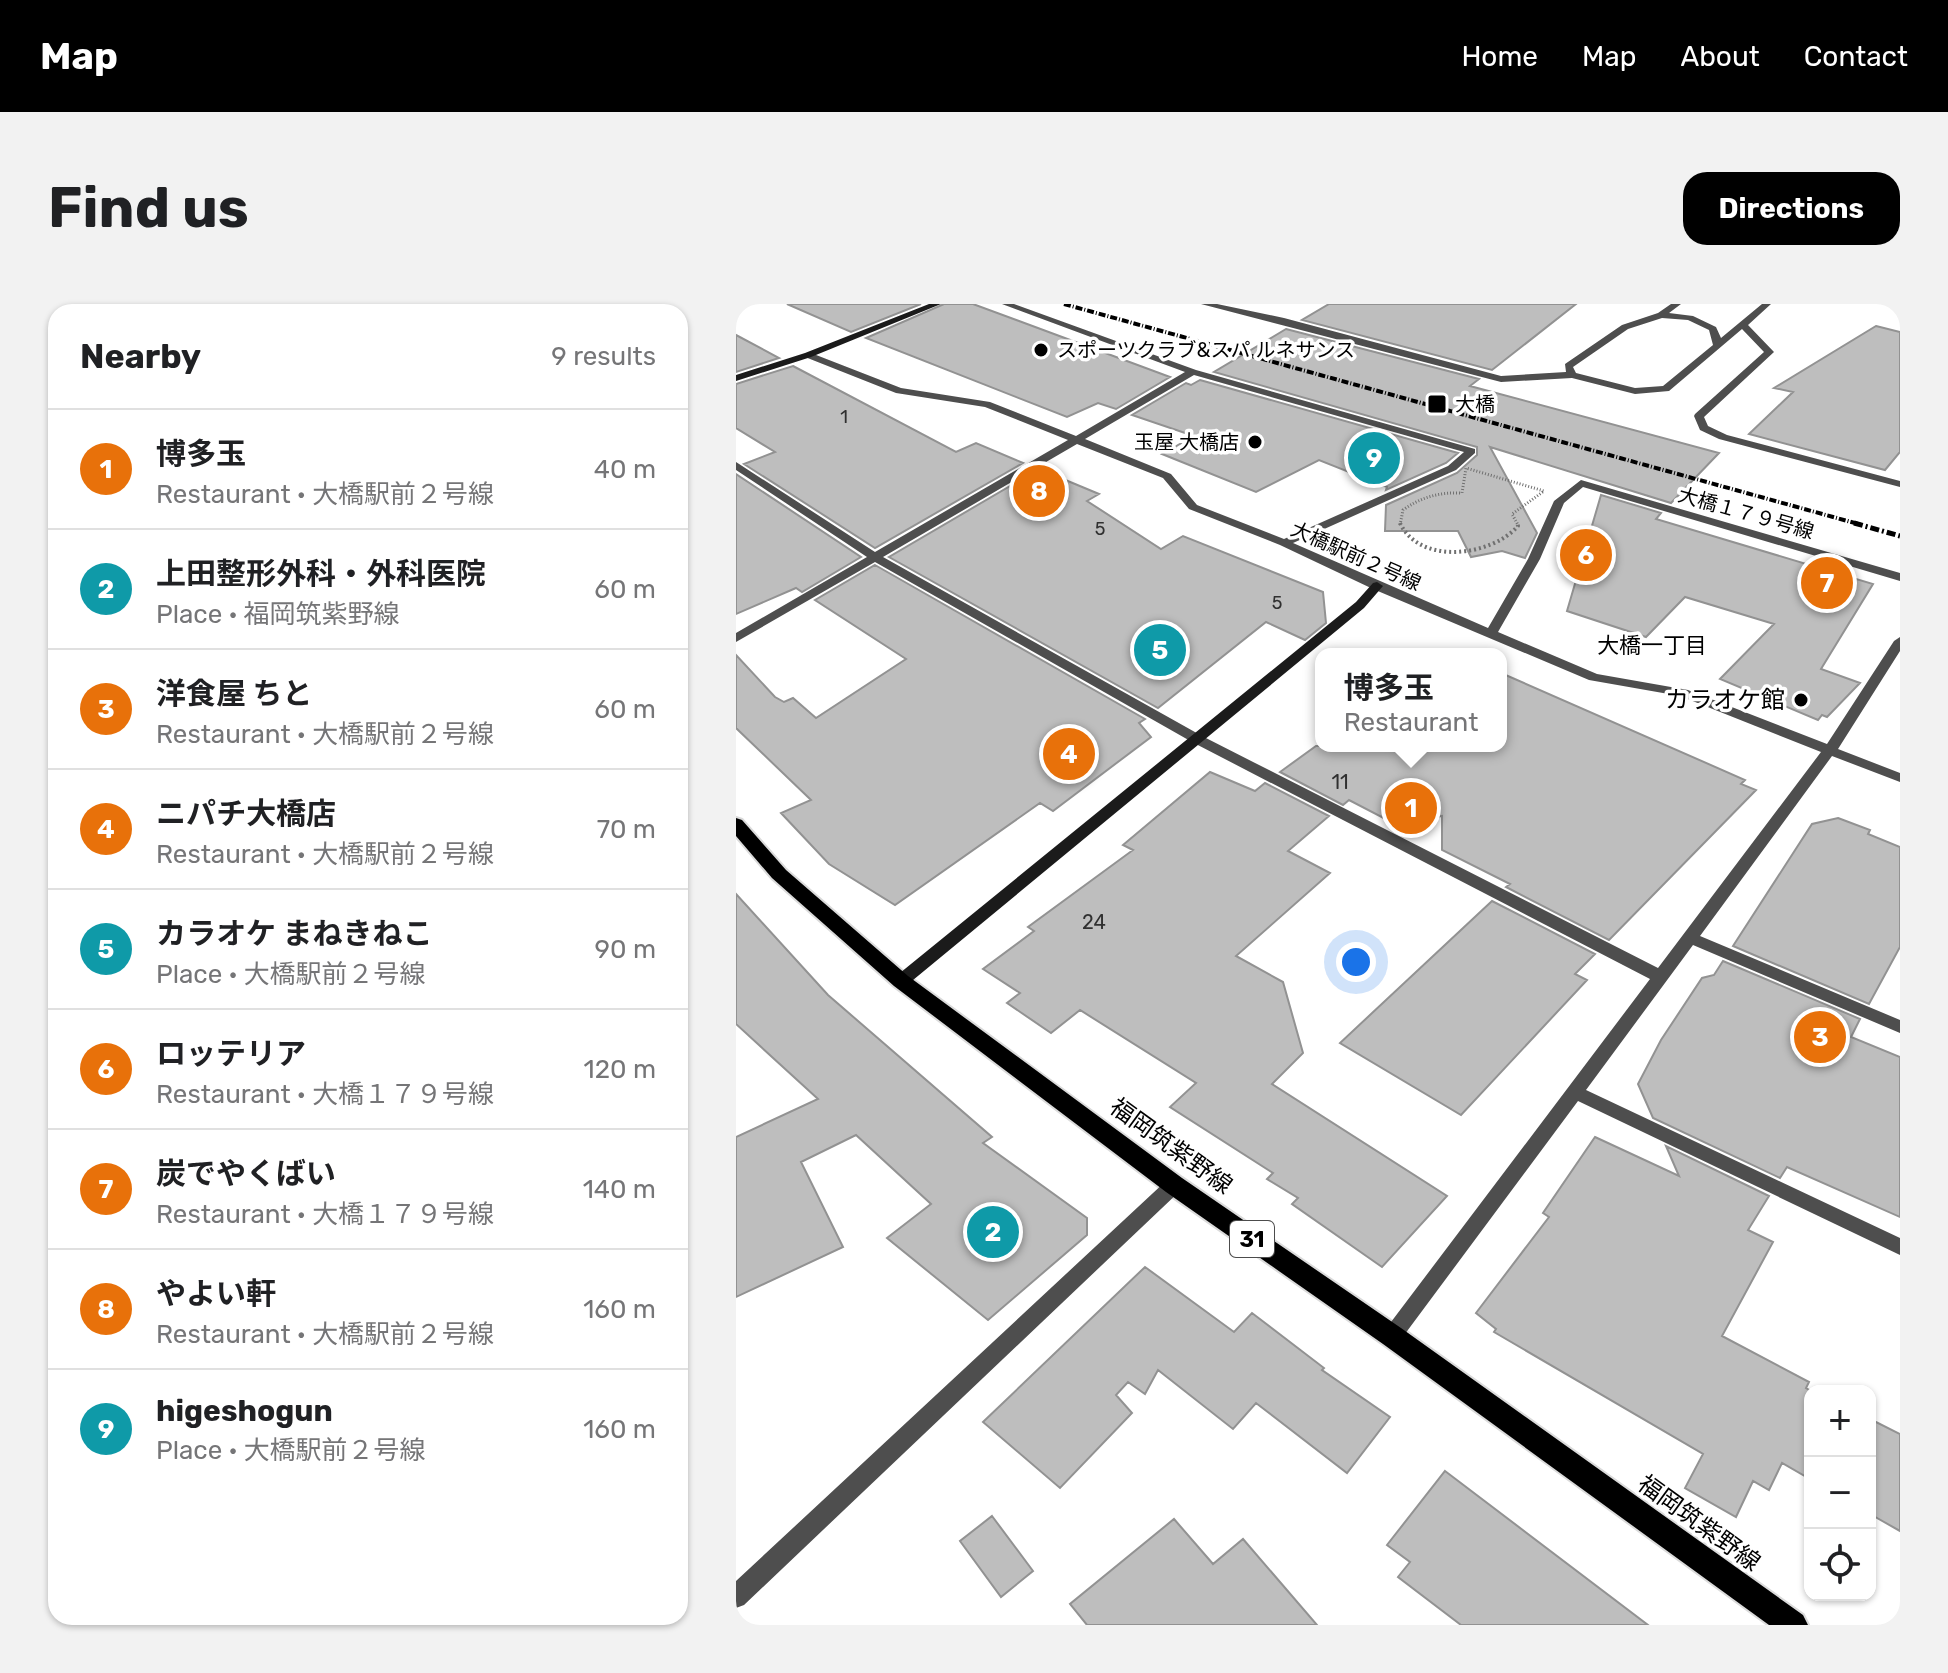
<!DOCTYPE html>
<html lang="en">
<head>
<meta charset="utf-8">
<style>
	body { margin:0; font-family:Rubik,"Noto Sans JP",sans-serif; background:#f2f2f2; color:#202124 }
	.controls { position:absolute; right:24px; bottom:24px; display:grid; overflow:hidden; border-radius:16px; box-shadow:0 2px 6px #0004 }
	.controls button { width:72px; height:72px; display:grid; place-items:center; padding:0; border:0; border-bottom:2px solid #e0e0e0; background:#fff; color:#202124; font:40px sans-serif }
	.you { position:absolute; left:620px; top:658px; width:28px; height:28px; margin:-20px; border:6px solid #fff; border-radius:50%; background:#1a73e8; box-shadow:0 0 0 12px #1a73e833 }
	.badge { display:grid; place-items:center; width:52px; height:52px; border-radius:50%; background:#000; color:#fff; font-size:26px; font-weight:700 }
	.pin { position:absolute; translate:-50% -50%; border:4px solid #fff; box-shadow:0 2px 8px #0006 }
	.popup { position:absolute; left:579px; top:344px; width:192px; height:104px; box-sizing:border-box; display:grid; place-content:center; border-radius:16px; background:#fff; filter:drop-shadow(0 2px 6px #0005); font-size:26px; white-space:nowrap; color:#757577 }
	.popup b { font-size:30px; color:#202124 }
	.popup::after { content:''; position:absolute; left:50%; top:100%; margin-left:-16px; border:16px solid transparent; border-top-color:#fff }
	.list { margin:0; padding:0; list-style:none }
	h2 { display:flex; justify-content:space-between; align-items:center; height:104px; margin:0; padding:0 32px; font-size:34px }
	h2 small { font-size:26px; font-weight:400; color:#757577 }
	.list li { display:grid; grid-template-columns:52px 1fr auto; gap:24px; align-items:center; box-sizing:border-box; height:120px; padding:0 32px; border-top:2px solid #e0e0e0 }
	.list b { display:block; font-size:30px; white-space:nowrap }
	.list p { margin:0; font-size:26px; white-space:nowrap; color:#757577 }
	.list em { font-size:26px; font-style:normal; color:#757577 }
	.icon { flex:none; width:44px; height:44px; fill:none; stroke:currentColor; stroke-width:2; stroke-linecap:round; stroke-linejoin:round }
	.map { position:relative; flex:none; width:1164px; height:1321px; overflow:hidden; border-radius:24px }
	header { display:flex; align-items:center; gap:48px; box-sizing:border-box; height:112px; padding:0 40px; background:#000; color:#fff }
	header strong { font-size:38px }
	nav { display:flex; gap:44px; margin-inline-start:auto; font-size:28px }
	.intro { display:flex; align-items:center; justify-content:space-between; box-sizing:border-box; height:192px; padding:0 48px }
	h1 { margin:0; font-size:56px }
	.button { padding:20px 36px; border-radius:24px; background:#000; color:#fff; font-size:28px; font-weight:700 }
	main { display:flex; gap:48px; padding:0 48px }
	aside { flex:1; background:#fff; border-radius:24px; box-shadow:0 2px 6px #0004 }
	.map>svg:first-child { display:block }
	.building { fill:#bebebe; stroke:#929292; stroke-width:2 }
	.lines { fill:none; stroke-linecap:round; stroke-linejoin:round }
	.primary-casing { stroke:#dbdbdb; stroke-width:4 }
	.path-far1 { stroke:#707070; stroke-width:3; stroke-dasharray:1 2; stroke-linecap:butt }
	.path { stroke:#707070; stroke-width:4; stroke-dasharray:2 3; stroke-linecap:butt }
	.street { fill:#4e4e4e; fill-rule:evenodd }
	.secondary { fill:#1b1b1b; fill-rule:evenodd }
	.primary { fill:#000; fill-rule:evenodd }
	.rail-far1 { stroke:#000; stroke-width:4; stroke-dasharray:7 2 1 2; stroke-linecap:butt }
	.rail { stroke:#000; stroke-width:5; stroke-dasharray:9 3 2 3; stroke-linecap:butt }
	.poi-dot { fill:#000; stroke:#fff; stroke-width:3 }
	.labels { text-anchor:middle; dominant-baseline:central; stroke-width:7; stroke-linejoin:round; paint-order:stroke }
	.far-number-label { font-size:18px; fill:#303030 }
	.far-poi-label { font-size:20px; fill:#000; stroke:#fff; text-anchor:start }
	.far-street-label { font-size:20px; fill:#000; stroke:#fff }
	.number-label { font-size:20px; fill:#303030 }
	.far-neighbourhood-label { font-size:22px; fill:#000; stroke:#fff }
	.shield { fill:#fff; stroke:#4c4c4c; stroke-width:2 }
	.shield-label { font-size:22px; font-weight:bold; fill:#000 }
	.poi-label { font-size:24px; fill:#000; stroke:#fff; text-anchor:end }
	.street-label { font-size:24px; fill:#000; stroke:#fff }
</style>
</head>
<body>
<header>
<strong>Map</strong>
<nav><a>Home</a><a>Map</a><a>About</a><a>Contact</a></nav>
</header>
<div class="intro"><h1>Find us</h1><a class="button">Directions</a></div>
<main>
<aside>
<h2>Nearby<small>9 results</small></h2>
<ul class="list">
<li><span class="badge" style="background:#e8710a">1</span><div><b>博多玉</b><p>Restaurant · 大橋駅前２号線</p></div><em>40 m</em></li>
<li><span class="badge" style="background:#0f9aa8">2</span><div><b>上田整形外科・外科医院</b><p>Place · 福岡筑紫野線</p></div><em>60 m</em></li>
<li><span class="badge" style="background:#e8710a">3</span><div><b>洋食屋 ちと</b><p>Restaurant · 大橋駅前２号線</p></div><em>60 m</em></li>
<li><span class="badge" style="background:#e8710a">4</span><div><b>ニパチ大橋店</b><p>Restaurant · 大橋駅前２号線</p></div><em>70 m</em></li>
<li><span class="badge" style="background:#0f9aa8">5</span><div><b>カラオケ まねきねこ</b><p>Place · 大橋駅前２号線</p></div><em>90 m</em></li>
<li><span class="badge" style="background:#e8710a">6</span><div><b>ロッテリア</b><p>Restaurant · 大橋１７９号線</p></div><em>120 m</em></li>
<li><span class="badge" style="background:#e8710a">7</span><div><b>炭でやくばい</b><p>Restaurant · 大橋１７９号線</p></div><em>140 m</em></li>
<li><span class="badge" style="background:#e8710a">8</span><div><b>やよい軒</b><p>Restaurant · 大橋駅前２号線</p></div><em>160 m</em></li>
<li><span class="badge" style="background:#0f9aa8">9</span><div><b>higeshogun</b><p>Place · 大橋駅前２号線</p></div><em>160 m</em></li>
</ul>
</aside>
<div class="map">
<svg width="1164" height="1321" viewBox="0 0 1164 1321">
	<rect width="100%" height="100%" fill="#fff"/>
	<!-- building -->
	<path class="building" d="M51,0h134l-70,28z
		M208,0h29l197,73 -54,32 -18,-6 -31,14 -201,-79z
		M593,0h247l-84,66 -190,-50z
		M1140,22l24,6v120l-15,18 -136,-36 44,-42 -19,-4z
		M550,25l193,50 -9,7 249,67 -48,50 -181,-56 47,86 -12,25 -23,-7 -31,6 -13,-26h-73l1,-26 71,-32 20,-18v-8l-263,-75z
		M0,31l43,23 -43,14z
		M57,62l163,86 20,-9 47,20 -148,85 -131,-84 31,-12 -39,-24v-44z
		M464,76l258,73 -12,10 -60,27 1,-3 -68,-27 -63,32 -94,-38 32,-18 -62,-21 54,-32 5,2z
		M303,165l60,25 -12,7 74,48 22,-13 140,56 3,31 -21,17 -39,-18 -108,86 -269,-151z
		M0,170l125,83 -59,35 -6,-4 -60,26z
		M865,191l60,18 -5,6 217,65 -52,85 39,14 -33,34 -5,-2 -4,5 -98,-41 54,-55 -89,-27 -39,40 -79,-26z
		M139,261l270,154 -6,4 12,14 -98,74 -13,-8 -145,102 -66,-41 -48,-51 30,-13 -75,-72v-73l39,42 9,5 9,-4 23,20 90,-59 -91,-59z
		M765,369l244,107 -4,4 15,6 -147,150 -103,-53 4,-3 -68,-34v-34l-47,8 -46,-24 -6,5 -63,-33 36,-26h185z
		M474,468l45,19 10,-8 64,33 -41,35 42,22 -94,83 47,26 20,71 -31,31 175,112 -65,71 -90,-63 6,-6 -31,-19 6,-6 -103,-66 26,-24 -116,-73 -29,23 -44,-30 13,-10 -37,-24 51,-38 -6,-4 105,-77 -10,-5z
		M1102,514l32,12 -2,4 32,13v100l-31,57 -136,-58 79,-122z
		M0,590l92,101 164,142 -9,6 104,75v17l-99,85 -101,-82 44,-34 -75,-69 -55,27 42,85 -107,50v-160l82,-38 -82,-75z
		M756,597l103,53 -20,20 12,6 -126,135 -121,-72z
		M987,657l137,58 -9,18 49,20v160l-113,-50 -7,11 -127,-60 -15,-34 23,-44 41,-62 12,-3z
		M859,833l84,39 -13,-30 103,50 -21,34 25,12 -51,94 87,46 -3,6 5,3 -1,88 -28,-16 -13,27 -16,-9 -17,36 -51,-29 18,-34 -209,-122 2,-3 -20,-16 73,-96 -6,-4z
		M409,963l89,65 18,-19 72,55 -2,2 68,47 -43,56 -91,-70 -23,26 -75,-59 -13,24 -17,-12 -12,13 16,18 -72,75 -77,-66z
		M1134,1115l30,15v97l-30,-17z
		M709,1167l203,154h-187l-63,-48 12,-15 -23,-17z
		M256,1212l41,55 -32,26 -41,-56z
		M438,1215l39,45 30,-25 74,86h-230l-17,-21z"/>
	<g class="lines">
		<!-- primary casing -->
		<g class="primary-casing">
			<path id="primary" d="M0,514l6,2 44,50 122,106 274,202 219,150 402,287 5,10h-39l-386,-281 -217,-152 -272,-206 -122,-108 -36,-42z"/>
		</g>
		<!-- path-far1 -->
		<path class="path-far1" d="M664,221l3,-15c18,-13 37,-18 59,-17l4,-25 78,23 -32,23 6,11"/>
		<!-- path -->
		<path class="path" d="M664,219c20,43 92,33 118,3l-1,-3"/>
		<!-- street -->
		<path class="street" d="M266,0h12l182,66 279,79v4l-19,17 -163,73 195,85 40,-69 26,-58 27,-21 319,93v8l-317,-94 -19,16 -24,56 -42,73 99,42 91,16 139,54 67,-103 6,-4v14l-62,98 62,24v9l-68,-26 -132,180 200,84v13l-207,-88 -107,145 314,148v17l-322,-154 -179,241 -7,3 -7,-3 -3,-6 3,-6 265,-351 -458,-237 -317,-180 -139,80v-9l131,-76 -131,-87v-8l139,90 193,-112 -83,-33 -89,-14 -91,-36v-4h6l90,35 89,14 86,34 109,-64zM458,71l270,77 -16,14 -164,73 -87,-34 -26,-31 -86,-35zM341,140l86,34 26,31 91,36 93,44 216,91 91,16 141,56 -163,216 -456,-232 -319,-179z
			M465,0h16l67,14 217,58 65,-4 -1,-8 57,-39 36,-12 13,-9h10l-12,9 24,3 23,11 5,11 41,-34h9l-23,21 26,27 -70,65 4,9 19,9 173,46v6l-181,-48 -19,-9 -6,-14 1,-2 69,-62 -22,-23 -73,62 -34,3 -63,-16 -71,4zM926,14l26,2 21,10 4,15 -50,41 -28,2 -59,-15 -3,-6 55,-38z
			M438,873l7,3 2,5 -2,5 -437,415 -8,3v-27l431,-401z"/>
		<!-- secondary -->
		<path class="secondary" d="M193,0h12l-130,53 -75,24v-6l69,-22z
			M641,278l6,4 -19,22 -457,377h-12l-2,-4 2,-4 461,-375 17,-19z"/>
		<!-- primary -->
		<use href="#primary" class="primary"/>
		<!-- rail-far1 -->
		<path class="rail-far1" d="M328,0l798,221"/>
		<!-- rail -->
		<path class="rail" d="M1118,219l46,13"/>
	</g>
	<!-- markers -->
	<g class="poi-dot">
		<circle cx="305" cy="46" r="8"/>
		<rect x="691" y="90" width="20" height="20" rx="4"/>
		<circle cx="519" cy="138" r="8"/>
		<circle cx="1065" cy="396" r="8"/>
	</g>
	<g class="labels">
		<!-- far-number labels -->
		<g class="far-number-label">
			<text x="108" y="113">1</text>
			<text x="364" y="225">5</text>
			<text x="541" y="299">5</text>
		</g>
		<!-- far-poi labels -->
		<g class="far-poi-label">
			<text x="321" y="46">スポーツクラブ&amp;スパ ルネサンス</text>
			<text x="719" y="100">大橋</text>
			<text x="503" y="138" text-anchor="end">玉屋 大橋店</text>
		</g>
		<!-- far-street labels -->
		<g class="far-street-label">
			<text transform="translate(1010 209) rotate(16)">大橋１７９号線</text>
			<text transform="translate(620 252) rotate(24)">大橋駅前２号線</text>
		</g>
		<!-- number labels -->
		<g class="number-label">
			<text x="604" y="478">11</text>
			<text x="358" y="618">24</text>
		</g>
		<!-- far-neighbourhood labels -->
		<g class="far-neighbourhood-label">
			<text x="916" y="341">大橋一丁目</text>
		</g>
		<!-- shield labels -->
		<rect class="shield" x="494" y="917" width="44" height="36" rx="6"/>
		<g class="shield-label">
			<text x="516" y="935">31</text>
		</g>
		<!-- poi labels -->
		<g class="poi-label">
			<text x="1049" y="396">カラオケ館</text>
		</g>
		<!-- street labels -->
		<g class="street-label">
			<text transform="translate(435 842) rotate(36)">福岡筑紫野線</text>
			<text transform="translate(963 1219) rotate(36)">福岡筑紫野線</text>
		</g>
	</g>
</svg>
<div class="controls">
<button>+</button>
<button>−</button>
<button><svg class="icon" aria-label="locate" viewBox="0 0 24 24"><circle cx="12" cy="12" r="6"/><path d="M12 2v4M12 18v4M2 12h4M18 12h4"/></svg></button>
</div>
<div class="you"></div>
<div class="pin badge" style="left:675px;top:504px;background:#e8710a">1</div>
<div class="popup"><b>博多玉</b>Restaurant</div>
<div class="pin badge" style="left:257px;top:928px;background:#0f9aa8">2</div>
<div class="pin badge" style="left:1084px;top:733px;background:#e8710a">3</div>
<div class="pin badge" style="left:333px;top:450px;background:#e8710a">4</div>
<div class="pin badge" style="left:424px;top:346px;background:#0f9aa8">5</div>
<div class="pin badge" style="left:850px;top:251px;background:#e8710a">6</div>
<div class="pin badge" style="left:1091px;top:279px;background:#e8710a">7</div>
<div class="pin badge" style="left:303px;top:187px;background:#e8710a">8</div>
<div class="pin badge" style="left:638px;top:154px;background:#0f9aa8">9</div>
</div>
</main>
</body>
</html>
